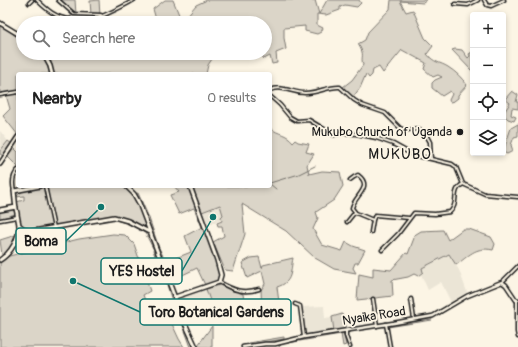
<!DOCTYPE html>
<html lang="en">
<head>
<meta charset="utf-8">
<style>
	body { margin:0; font-family:Pangolin,sans-serif; background:#f6f6f6; color:#222 }
	.controls { position:absolute; right:12px; top:12px; display:grid; overflow:hidden; border-radius:4px; box-shadow:0 2px 6px #0003 }
	.controls button { width:36px; height:36px; display:grid; place-items:center; padding:0; border:0; border-bottom:1px solid #e0e0e0; background:#fff; color:#222; font:20px sans-serif }
	.list { margin:0; padding:0; list-style:none }
	h2 { display:flex; justify-content:space-between; align-items:center; height:52px; margin:0; padding:0 16px; font-size:17px }
	h2 small { font-size:13px; font-weight:400; color:#767676 }
	.icon { flex:none; width:22px; height:22px; fill:none; stroke:currentColor; stroke-width:2; stroke-linecap:round; stroke-linejoin:round }
	.map { position:relative; flex:none; width:518px; height:347px; overflow:hidden }
	.search { position:absolute; background:#fff; box-shadow:0 2px 6px #0003; left:16px; top:16px; width:256px; height:44px; display:flex; align-items:center; gap:10px; box-sizing:border-box; padding:0 14px; border-radius:22px; color:#767676; font-size:15px }
	.panel { position:absolute; background:#fff; box-shadow:0 2px 6px #0003; left:16px; top:72px; width:256px; height:116px; border-radius:4px }
	.map>svg:first-child { display:block }
	.built { fill:#ebe5d6 }
	.green { fill:#dbd5c8; stroke:#7c7872 }
	.lines { fill:none; stroke-linecap:round; stroke-linejoin:round }
	.stream { stroke:#75726c; stroke-width:1 }
	.minor-casing { stroke:#1c1c1c; stroke-width:5 }
	.tertiary-casing { stroke:#1c1c1c; stroke-width:5.5 }
	.secondary-casing { stroke:#1c1c1c; stroke-width:6 }
	.minor { stroke:#fcf5e5; stroke-width:2 }
	.tertiary { stroke:#fcf5e5; stroke-width:2.5 }
	.secondary { stroke:#fcf5e5; stroke-width:3 }
	.poi-dot { fill:#1c1c1c; stroke:#fcf5e5; stroke-width:1.5 }
	.labels { text-anchor:middle; dominant-baseline:central; stroke-width:3.5; stroke-linejoin:round; paint-order:stroke }
	.poi-label { font-size:13px; fill:#1c1c1c; stroke:#fcf5e5; text-anchor:end }
	.street-label { font-size:13px; fill:#1c1c1c; stroke:#fcf5e5 }
	.quarter-label { font-size:15px; letter-spacing:1px; fill:#1c1c1c; stroke:#fcf5e5 }
	.leader { fill:none; stroke:#0f766e; stroke-width:1.5 }
	.callout-dot { fill:#0f766e; stroke:#fcf5e5; stroke-width:1.5 }
	.callout { fill:#fcf5e5; stroke:#0f766e; stroke-width:1.5 }
	.callout-label { font-size:14px; text-anchor:middle; font-weight:bold; fill:#1c1c1c }
</style>
</head>
<body>
<div class="map">
<svg width="518" height="347" viewBox="0 0 518 347">
	<rect width="100%" height="100%" fill="#fcf5e5"/>
	<filter id="ink" filterUnits="userSpaceOnUse"><feTurbulence type="fractalNoise" baseFrequency=".025" numOctaves="2"/><feDisplacementMap in="SourceGraphic" scale="8" xChannelSelector="R" yChannelSelector="G"/><feConvolveMatrix kernelMatrix="1 2 1 2 8 2 1 2 1" color-interpolation-filters="sRGB"/></filter>
	<g filter="url(#ink)">
		<!-- built -->
		<path class="built" d="M0,131l8,10 -8,10z
			M220,205l4,12 -16,9 -6,-14z
			M449,254l10,16 8,22 -16,10 -10,-20 -13,8 -9,-20z
			M206,289l6,21 -7,-1 -21,8 -7,-19z
			M324,306l1,12 7,-1 2,14 -29,5 -3,-29z"/>
		<!-- green -->
		<path class="green" d="M61,0h14l1,14h15l-1,-13 9,-1 1,16 -8,1v6h-21l-1,-7h2l-12,-15z
			M165,0h8l9,22 14,-17 11,-5h108l4,14 8,-14h32l2,3 -4,4 -12,-2 -5,2v3l-14,5 -9,-1v11l6,3 -2,4 -4,2 -12,-3v-5l-21,2v10l2,11 -10,4 1,10 -5,1 -2,-8 -6,3 -4,-6h5v-30h-108l-4,-14z
			M391,0h36l-4,3 -23,-2 6,11 7,-2 12,28 8,8 -6,8c7,9 13,8 21,13 8,5 14,11 19,18l-9,10v3l-4,3 -4,1 -1,-2 3,-6 -2,-3 -8,5 -10,-8v-5l3,-3 7,-3 -4,-2 -5,2 -9,-8 2,-6 -24,-13 -19,23 -4,-6 -6,3 -1,5 -3,3 -3,-4 -6,14 -7,9 -10,-10 9,-7 11,-15c-3,-9 3,-9 -5,-21l7,-4 3,-8 22,-23z
			M0,25l6,3 17,14v11h16l6,5 5,16h-32v17l-18,2z
			M455,49l7,1 6,8 2,-2 -1,-2 3,-2v19l-20,-21z
			M60,53h156l-8,12 -2,9h-153l-2,-13 -5,-4z
			M512,91l6,4 -2,7h2v7l-6,-1 -1,7 5,2 -2,4 -6,-2 -5,-5 7,-11 -5,-4z
			M18,93v42l-15,-19 7,-7 -4,-14z
			M518,124v12l-4,1 -3,8 2,6 -6,3 -4,-2 8,-24z
			M270,128c9,7 16,5 23,14l2,-2 3,2 11,2 -3,8 8,2 -7,11 2,9 13,-3 18,1 3,14 -9,14 -18,12 2,6 -5,11 9,16 20,6 4,-9 7,4 12,4 -7,13h-3l-2,5 3,5 -22,-4 -19,-11 -29,-27 -44,-27 3,30 -12,37 -8,-1 -12,-28 11,-6 -2,-10h-4l-1,-3 5,-2 -1,-4 2,-2 -3,-10 -18,7 -10,-26h78z
			M8,141l4,3 -9,12 -3,-2v-3z
			M13,147l5,5v15l-11,-11z
			M43,186h82l13,16 9,29 -1,1 5,6 9,26 -2,1 -5,-15h1l-9,-17 -16,-9 -13,-4v-2l-85,14c-14,-4 -13,-18 -15,-30l8,-2v-4l-8,1c7,-9 17,-8 27,-11z
			M174,186h14l1,2 28,72 3,14 -2,7 -13,4 -8,-17 -27,13 -35,-87 3,-1 11,25 10,30 7,14 25,-10 -6,-16 17,-9 -8,-19 -15,6 -9,-19 9,-3z
			M10,209h4l1,5 -15,5v-8z
			M463,229h6l22,8 4,7 -2,6c-18,-4 -24,6 -37,15l-7,-11 -27,14 1,4 -5,4 -4,-2 -6,3 -16,3 1,16 -36,4 2,-26 14,3v-9l18,2 15,-17 2,1 6,-16 -1,-2 8,-5 22,-1 5,10z
			M113,234l12,1 9,9 16,47 -7,4 6,16 7,-3 3,7 7,-4 13,28 5,8h-184v-87l5,-3 74,-18z
			M16,235l-6,15 -4,4 -4,1 -2,-15z
			M259,257l3,11 1,-3 30,-7c-3,14 0,24 -16,29l3,23 -18,3 -1,-23 4,-6 -3,-13 -15,7 -5,-15 9,-5z
			M169,284l24,59v4h-2l-16,-43h-2l-6,-19z
			M220,285l23,9 3,21 -25,5 -5,-2 -10,-29z
			M342,314l4,15 -12,2 -2,-14z
			M431,318l1,2 -44,7v-1z
			M212,326v21h-12l-2,-2z
			M343,332l3,13 -3,1 -2,-12 -59,10 -3,3v-4z
			M284,337v2l-36,6v-2z"/>
		<g class="lines">
			<!-- stream -->
			<path class="stream" d="M270,183l29,-9 16,-8
				M270,184l6,5"/>
			<!-- minor casing -->
			<g class="minor-casing">
				<path id="minor" d="M37,0c9,9 19,18 33,19
					M58,0l16,14 27,1
					M484,0l3,5 4,1 13,-6
					M29,3l3,-3
					M455,4l13,1 10,-5
					M87,23c16,-8 31,-13 47,-23
					M270,90c13,-5 22,3 35,3 13,0 24,-7 35,-6l14,13 8,5 23,8 15,15 5,2 12,-1 8,4 5,9 1,17 21,5 4,3 7,17 22,10 33,3
					M0,95l18,-3
					M270,96l10,9 10,12 7,4 12,-1 25,15 9,-2 14,1 19,4 17,6 20,11 18,4
					M350,180l4,-3 4,-2c16,12 -4,21 -6,33l4,5 17,7
					M45,186l9,42
					M14,191c-2,-8 -2,-15 4,-21
					M0,220l17,-3
					M347,222l8,-10
					M371,232l2,-12 2,-5 34,3
					M382,250l16,-16 16,-21 21,1 15,-2c10,-9 0,-21 13,-28
					M219,282c14,8 24,12 40,7
					M502,282l16,-16
					M373,299l4,27
					M411,299l3,20
					M517,301v31l1,5
					M295,304l5,2 4,31
					M183,319l23,-9 6,2 5,8h12l14,-3
					M386,324l4,23
					M346,331v5l4,11"/>
			</g>
			<!-- tertiary casing -->
			<g class="tertiary-casing">
				<path id="tertiary" d="M243,347l22,-3h10l29,-7 90,-14 39,-7 34,-20 35,-14 4,3 10,15h2"/>
			</g>
			<!-- secondary casing -->
			<g class="secondary-casing">
				<path id="secondary" d="M0,23l23,14
					M43,53l7,13 2,8
					M0,164l18,-27
					M126,186l8,8 5,9 44,116 13,28
					M0,210l16,-3
					M19,225l9,7
					M18,236l10,-4 86,-15 14,4 21,11
					M0,260c11,-7 19,-21 19,-34 0,-4 -2,-9 -2,-13 -2,-7 -2,-15 -3,-22l26,-5
					M175,297l44,-15 2,-7 -4,-15 -27,-74"/>
			</g>
			<!-- minor -->
			<use href="#minor" class="minor"/>
			<!-- tertiary -->
			<use href="#tertiary" class="tertiary"/>
			<!-- secondary -->
			<use href="#secondary" class="secondary"/>
		</g>
	</g>
	<!-- markers -->
	<circle class="poi-dot" cx="460" cy="132" r="4"/>
	<g class="labels">
		<!-- poi labels -->
		<g class="poi-label">
			<text x="452" y="132">Mukubo Church of Uganda</text>
		</g>
		<!-- street labels -->
		<g class="street-label">
			<text transform="translate(374 316) rotate(-9)">Nyaika Road</text>
		</g>
		<!-- quarter labels -->
		<g class="quarter-label">
			<text x="400" y="154">MUKUBO</text>
		</g>
	</g>
	<!-- callouts -->
	<path class="leader" d="M101 207L66 241M213 217L182 271M73 281L140 312"/>
	<g class="callout-dot">
		<circle cx="101" cy="207" r="4"/>
		<circle cx="213" cy="217" r="4"/>
		<circle cx="73" cy="281" r="4"/>
	</g>
	<g class="callout">
		<rect x="16" y="228" width="50" height="26" rx="4"/>
		<rect x="101" y="258" width="81" height="26" rx="4"/>
		<rect x="140" y="299" width="151" height="26" rx="4"/>
	</g>
	<g class="callout-label">
		<text x="41" y="246">Boma</text>
		<text x="142" y="276">YES Hostel</text>
		<text x="216" y="317">Toro Botanical Gardens</text>
	</g>
</svg>
<div class="controls">
<button>+</button>
<button>−</button>
<button><svg class="icon" aria-label="locate" viewBox="0 0 24 24"><circle cx="12" cy="12" r="6"/><path d="M12 2v4M12 18v4M2 12h4M18 12h4"/></svg></button>
<button><svg class="icon" aria-label="layers" viewBox="0 0 24 24"><path d="M12 4l9 5-9 5-9-5zM3 14l9 5 9-5"/></svg></button>
</div>
<div class="search"><svg class="icon" aria-label="search" viewBox="0 0 24 24"><circle cx="10" cy="10" r="6"/><path d="M15 15l6 6"/></svg>Search here</div>
<section class="panel">
<h2>Nearby<small>0 results</small></h2>
<ul class="list">
</ul>
</section>
</div>
</body>
</html>
